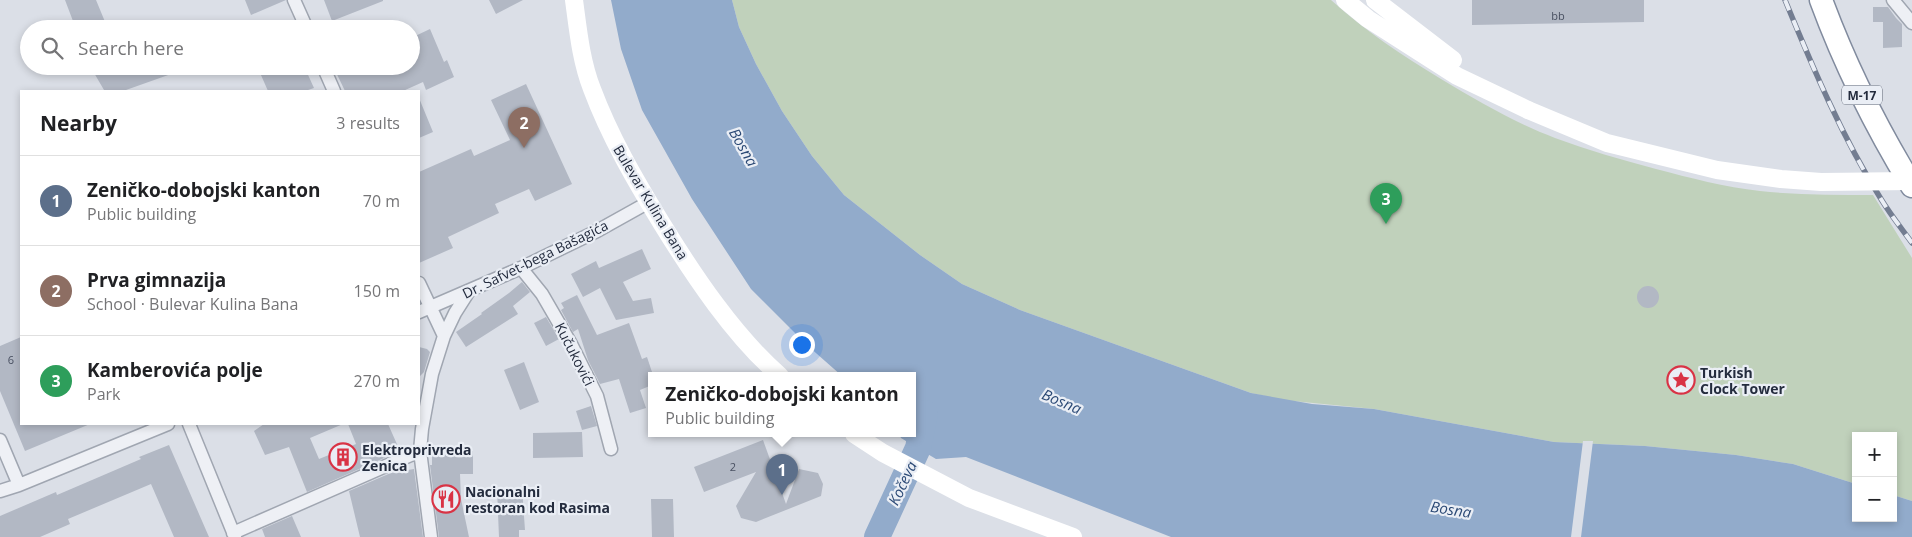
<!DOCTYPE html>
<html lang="en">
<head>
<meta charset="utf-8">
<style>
	body { margin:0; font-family:"Open Sans",sans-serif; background:#f2f2f2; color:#202124 }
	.controls { position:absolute; right:15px; bottom:15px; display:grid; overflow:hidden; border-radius:0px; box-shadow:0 2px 8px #0003 }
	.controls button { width:45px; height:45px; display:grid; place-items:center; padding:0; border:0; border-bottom:1px solid #e0e0e0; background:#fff; color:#202124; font:25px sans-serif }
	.you { position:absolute; left:801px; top:344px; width:18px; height:18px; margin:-12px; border:4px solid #fff; border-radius:50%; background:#1a73e8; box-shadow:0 0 0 8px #1a73e833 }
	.badge { display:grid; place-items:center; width:32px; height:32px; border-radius:50%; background:#d93345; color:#fff; font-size:16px; font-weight:700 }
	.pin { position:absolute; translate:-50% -41px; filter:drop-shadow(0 1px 2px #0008) }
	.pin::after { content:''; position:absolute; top:26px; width:18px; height:15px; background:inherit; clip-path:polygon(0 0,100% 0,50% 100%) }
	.popup { position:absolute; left:648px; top:372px; width:268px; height:65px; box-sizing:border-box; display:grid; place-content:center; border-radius:0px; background:#fff; filter:drop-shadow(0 1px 4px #0005); font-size:16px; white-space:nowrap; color:#757577 }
	.popup b { font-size:19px; color:#202124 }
	.popup::after { content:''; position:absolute; left:50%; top:100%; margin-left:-10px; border:10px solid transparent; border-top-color:#fff }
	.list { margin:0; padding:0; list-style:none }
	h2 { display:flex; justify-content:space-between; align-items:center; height:65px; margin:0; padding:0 20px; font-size:21px }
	h2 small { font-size:16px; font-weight:400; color:#757577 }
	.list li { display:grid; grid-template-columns:32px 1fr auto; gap:15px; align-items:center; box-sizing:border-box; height:90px; padding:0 20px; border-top:1px solid #e0e0e0 }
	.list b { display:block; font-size:19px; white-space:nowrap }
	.list p { margin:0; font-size:16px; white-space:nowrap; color:#757577 }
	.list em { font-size:16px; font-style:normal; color:#757577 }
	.icon { flex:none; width:28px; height:28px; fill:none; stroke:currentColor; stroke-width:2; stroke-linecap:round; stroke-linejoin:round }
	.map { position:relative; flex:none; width:1912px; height:537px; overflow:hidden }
	.search { position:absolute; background:#fff; box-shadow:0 2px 8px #0003; left:20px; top:20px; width:400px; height:55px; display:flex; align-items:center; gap:12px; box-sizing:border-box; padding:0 18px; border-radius:28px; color:#757577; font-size:19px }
	.panel { position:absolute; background:#fff; box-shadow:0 2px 8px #0003; left:20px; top:90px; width:400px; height:335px; border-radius:0px }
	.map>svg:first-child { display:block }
	.green { fill:#c0d1bb }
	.water { fill:#92abcb }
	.pier { fill:#dbdfe7 }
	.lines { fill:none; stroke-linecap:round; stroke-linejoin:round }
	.river { stroke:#92abcb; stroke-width:26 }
	.building { fill:#b2b8c4 }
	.street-casing { stroke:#a0a6b1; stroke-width:15 }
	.highway-casing { stroke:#818b9e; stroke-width:25 }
	.street { stroke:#eef0f5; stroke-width:12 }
	.secondary { stroke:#fff; stroke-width:18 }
	.highway { stroke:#fff; stroke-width:22 }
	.rail-casing { stroke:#737d91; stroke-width:5.5 }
	.rail { stroke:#eaeef5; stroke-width:4; stroke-dasharray:11; stroke-linecap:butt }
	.secondary-bridge { stroke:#fff; stroke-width:18 }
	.labels { text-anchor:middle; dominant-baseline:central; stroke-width:4.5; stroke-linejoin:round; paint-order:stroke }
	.number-label { font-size:11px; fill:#484f60 }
	.shield { fill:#eaeef5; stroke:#5f6675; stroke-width:1 }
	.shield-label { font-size:12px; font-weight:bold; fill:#242c3e }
	.street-label { font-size:14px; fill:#242c3e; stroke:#eaeef5 }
	.poi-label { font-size:14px; font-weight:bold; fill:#242c3e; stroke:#eaeef5; text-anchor:start }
	.water-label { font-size:15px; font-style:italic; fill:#2b4975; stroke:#eaeef5 }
</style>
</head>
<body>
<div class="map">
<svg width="1912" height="537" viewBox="0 0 1912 537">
	<rect width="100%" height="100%" fill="#dbdfe7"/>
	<!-- green -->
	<path class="green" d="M732,0h599c34,31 71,55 110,79 37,22 74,44 114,59 33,12 67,22 101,31 34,9 69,18 104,22 37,4 75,4 113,4l39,63v243l-19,-6v-59h-37v48l-63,-20 -57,-9 -91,-9 -91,-4 -180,-33 -91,-9 -32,-7 -231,-83 -58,-26 -42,-29 -76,-60 -32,-39 -30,-45 -26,-47 -17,-37z"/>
	<!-- water -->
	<path class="water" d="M611,0h121l7,27 17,37 26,47 30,45 32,39 76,60 42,29 58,26 231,83 61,11 62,5 180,33 91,4 91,9 57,9 63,20v34h37v-23l19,6v36h-741l-205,-80 -30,2 -35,-21 -2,-4h13v-58h-70l-34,-30 -57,-57 -59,-90 -50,-89 -21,-61z"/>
	<!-- pier -->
	<path class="pier" d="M1583,441h10l-12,96h-10z"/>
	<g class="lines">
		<!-- river -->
		<path class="river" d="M877,537l41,-89 7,-35"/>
	</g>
	<!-- building -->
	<path class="building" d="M65,0h31l12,29h-32z
		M245,0h41l-35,15z
		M324,0h59v1l-51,20z
		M489,0h34l-27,14z
		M1472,0h172v22l-172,3z
		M1873,7h15l8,11 6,6v23l-19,1v-26h-10z
		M430,29l14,33 3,-2 7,17 -28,13 -3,-8 -20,9h-58l-12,-25h78v-28z
		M90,66h97l1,2 -62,22 -17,1 -5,-1z
		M257,66h47l10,22 -9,3h-37z
		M526,84l46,100 -37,17 -6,-12 -34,15 4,9 -51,24 5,11 -34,15v-91l52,-23 3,7 36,-16 -19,-40z
		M419,98l14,34 -14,6z
		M642,249l9,20 -28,13 10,19 18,-3 3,15 -38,7 -16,-32 -17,9 -12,-23 25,-13 3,7z
		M522,282l8,10 -17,14 5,8 -52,33 -10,-15 26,-18 -1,-1 28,-20z
		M1637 297a11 11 0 1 1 22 0a11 11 0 1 1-22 0Z
		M577,295l20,40 32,-12 13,36 5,-2 5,15v13l-12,5 6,18 -16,5 -11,-34 -19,5 -12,-24 -10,-31 -5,3 -12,-22 3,-2 -3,-5z
		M546,317l13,22 -13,7 -12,-23z
		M21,337v87h69l-65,27 -25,-60v-45z
		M419,347l8,2 3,3 -6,20 -5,5z
		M524,362l15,40 -19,8 -16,-40z
		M591,406l6,20 -15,4 -6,-19z
		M264,424h79l-33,14 9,21 37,-15 -8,-20h40l12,27 -93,41 -18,-45 -24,8 -11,-24z
		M582,432l1,25 -50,1v-25z
		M763,440l23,64 13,-35 19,4 5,11 -2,12 -65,26 -15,-4 -5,-12 20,-34 -52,20 -10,-25z
		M169,445l40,92h-35l-23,-53 -83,35 2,5 -30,13h-40v-21l56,-24 1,3 84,-36 -2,-2z
		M473,451v23h-13l1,25 8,38h-30l-9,-72h2v-13z
		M407,466l1,4 6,-1 9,68h-63l-11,-46z
		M522,488l3,42h-6v7h-20l-2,-48z
		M651,499h22l1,38h-22z
		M292,516l9,21h-36l-3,-8z"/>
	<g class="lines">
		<!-- street casing -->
		<g class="street-casing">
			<path id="street" d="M294,0l13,29
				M1893,0l19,23
				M323,66l11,25
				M521,268l21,26 29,50 26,52 14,53
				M419,283l25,53
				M419,312l102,-44 76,-37 52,-29
				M189,424l46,113
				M0,440l19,45
				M0,491l19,-6 149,-61
				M233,533l187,-82
				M431,537l-11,-86 2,-22 10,-55 12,-38 11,-23 14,-22"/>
		</g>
		<!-- highway casing -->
		<g class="highway-casing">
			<path id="highway" d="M1821,0c24,65 55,127 91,186"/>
		</g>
		<!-- street -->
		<use href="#street" class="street"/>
		<!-- secondary -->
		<path class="secondary" d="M574,0c4,30 7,61 18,89 18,48 43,91 70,135 32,52 72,112 118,152
			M1345,0l23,19 89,57 71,34
			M1375,0l78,60
			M854,434l29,19 86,45 104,39"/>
		<!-- highway -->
		<use href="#highway" class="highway"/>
		<!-- rail casing -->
		<g class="rail-casing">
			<path id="rail" d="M1785,0c28,68 57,137 96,199 9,15 21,30 31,44"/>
		</g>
		<!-- rail -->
		<use href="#rail" class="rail"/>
		<!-- secondary-bridge -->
		<path class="secondary-bridge" d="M1528,110l79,33 110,27 64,9 40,3 91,-1"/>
	</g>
	<!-- icons -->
	<defs>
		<g id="sight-ring" transform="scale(1.4375)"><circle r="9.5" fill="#eaeef5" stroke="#d93345" stroke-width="1.5"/><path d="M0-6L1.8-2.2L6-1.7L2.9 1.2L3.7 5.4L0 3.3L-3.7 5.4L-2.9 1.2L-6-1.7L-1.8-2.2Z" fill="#d93345"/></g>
		<g id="building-ring" transform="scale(1.4375)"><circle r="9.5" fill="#eaeef5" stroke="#d93345" stroke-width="1.5"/><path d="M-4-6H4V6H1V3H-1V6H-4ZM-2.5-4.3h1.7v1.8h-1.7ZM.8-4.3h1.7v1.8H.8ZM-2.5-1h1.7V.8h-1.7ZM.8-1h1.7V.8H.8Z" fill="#d93345"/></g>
		<g id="restaurant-ring" transform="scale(1.4375)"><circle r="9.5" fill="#eaeef5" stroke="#d93345" stroke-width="1.5"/><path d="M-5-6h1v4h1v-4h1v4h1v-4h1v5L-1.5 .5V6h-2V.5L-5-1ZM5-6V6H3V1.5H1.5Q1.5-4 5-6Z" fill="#d93345"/></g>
	</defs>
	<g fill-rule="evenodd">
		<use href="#sight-ring" x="1681" y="380"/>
		<use href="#building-ring" x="343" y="457"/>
		<use href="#restaurant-ring" x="446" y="499"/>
	</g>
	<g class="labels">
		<!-- number labels -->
		<g class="number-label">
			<text x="1558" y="15">bb</text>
			<text x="11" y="359">6</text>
			<text x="733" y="466">2</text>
		</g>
		<!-- shield labels -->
		<rect class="shield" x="1842" y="85.5" width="40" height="19" rx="4"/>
		<g class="shield-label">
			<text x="1862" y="95">M-17</text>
		</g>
		<!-- street labels -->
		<g class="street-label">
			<text transform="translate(651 202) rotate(59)">Bulevar Kulina Bana</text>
			<text transform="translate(535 259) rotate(-26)">Dr. Safvet-bega Bašagića</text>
			<text transform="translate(575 354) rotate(63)">Kučukovići</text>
		</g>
		<!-- poi labels -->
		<g class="poi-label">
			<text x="1700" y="372">Turkish<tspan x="1700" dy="16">Clock Tower</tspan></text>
			<text x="362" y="449">Elektroprivreda<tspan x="362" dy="16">Zenica</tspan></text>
			<text x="465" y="491">Nacionalni<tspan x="465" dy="16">restoran kod Rasima</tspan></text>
		</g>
		<!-- water labels -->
		<g class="water-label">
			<text transform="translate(744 147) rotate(60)">Bosna</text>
			<text transform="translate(1062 401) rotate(23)">Bosna</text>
			<text transform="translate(902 483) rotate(-65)">Kočeva</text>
			<text transform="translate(1451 509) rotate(9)">Bosna</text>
		</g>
	</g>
</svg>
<div class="controls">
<button>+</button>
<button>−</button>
</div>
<div class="you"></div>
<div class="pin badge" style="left:782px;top:495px;background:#5c6f8a">1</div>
<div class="popup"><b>Zeničko-dobojski kanton</b>Public building</div>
<div class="pin badge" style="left:524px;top:148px;background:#8d6e63">2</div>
<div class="pin badge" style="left:1386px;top:224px;background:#2e9e5b">3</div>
<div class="search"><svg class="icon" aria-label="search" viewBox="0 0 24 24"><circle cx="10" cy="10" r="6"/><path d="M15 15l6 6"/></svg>Search here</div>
<section class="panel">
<h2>Nearby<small>3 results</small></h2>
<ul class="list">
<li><span class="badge" style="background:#5c6f8a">1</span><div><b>Zeničko-dobojski kanton</b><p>Public building</p></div><em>70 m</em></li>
<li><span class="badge" style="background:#8d6e63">2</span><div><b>Prva gimnazija</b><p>School · Bulevar Kulina Bana</p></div><em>150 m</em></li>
<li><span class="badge" style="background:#2e9e5b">3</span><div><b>Kamberovića polje</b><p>Park</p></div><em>270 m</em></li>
</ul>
</section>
</div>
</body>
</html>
